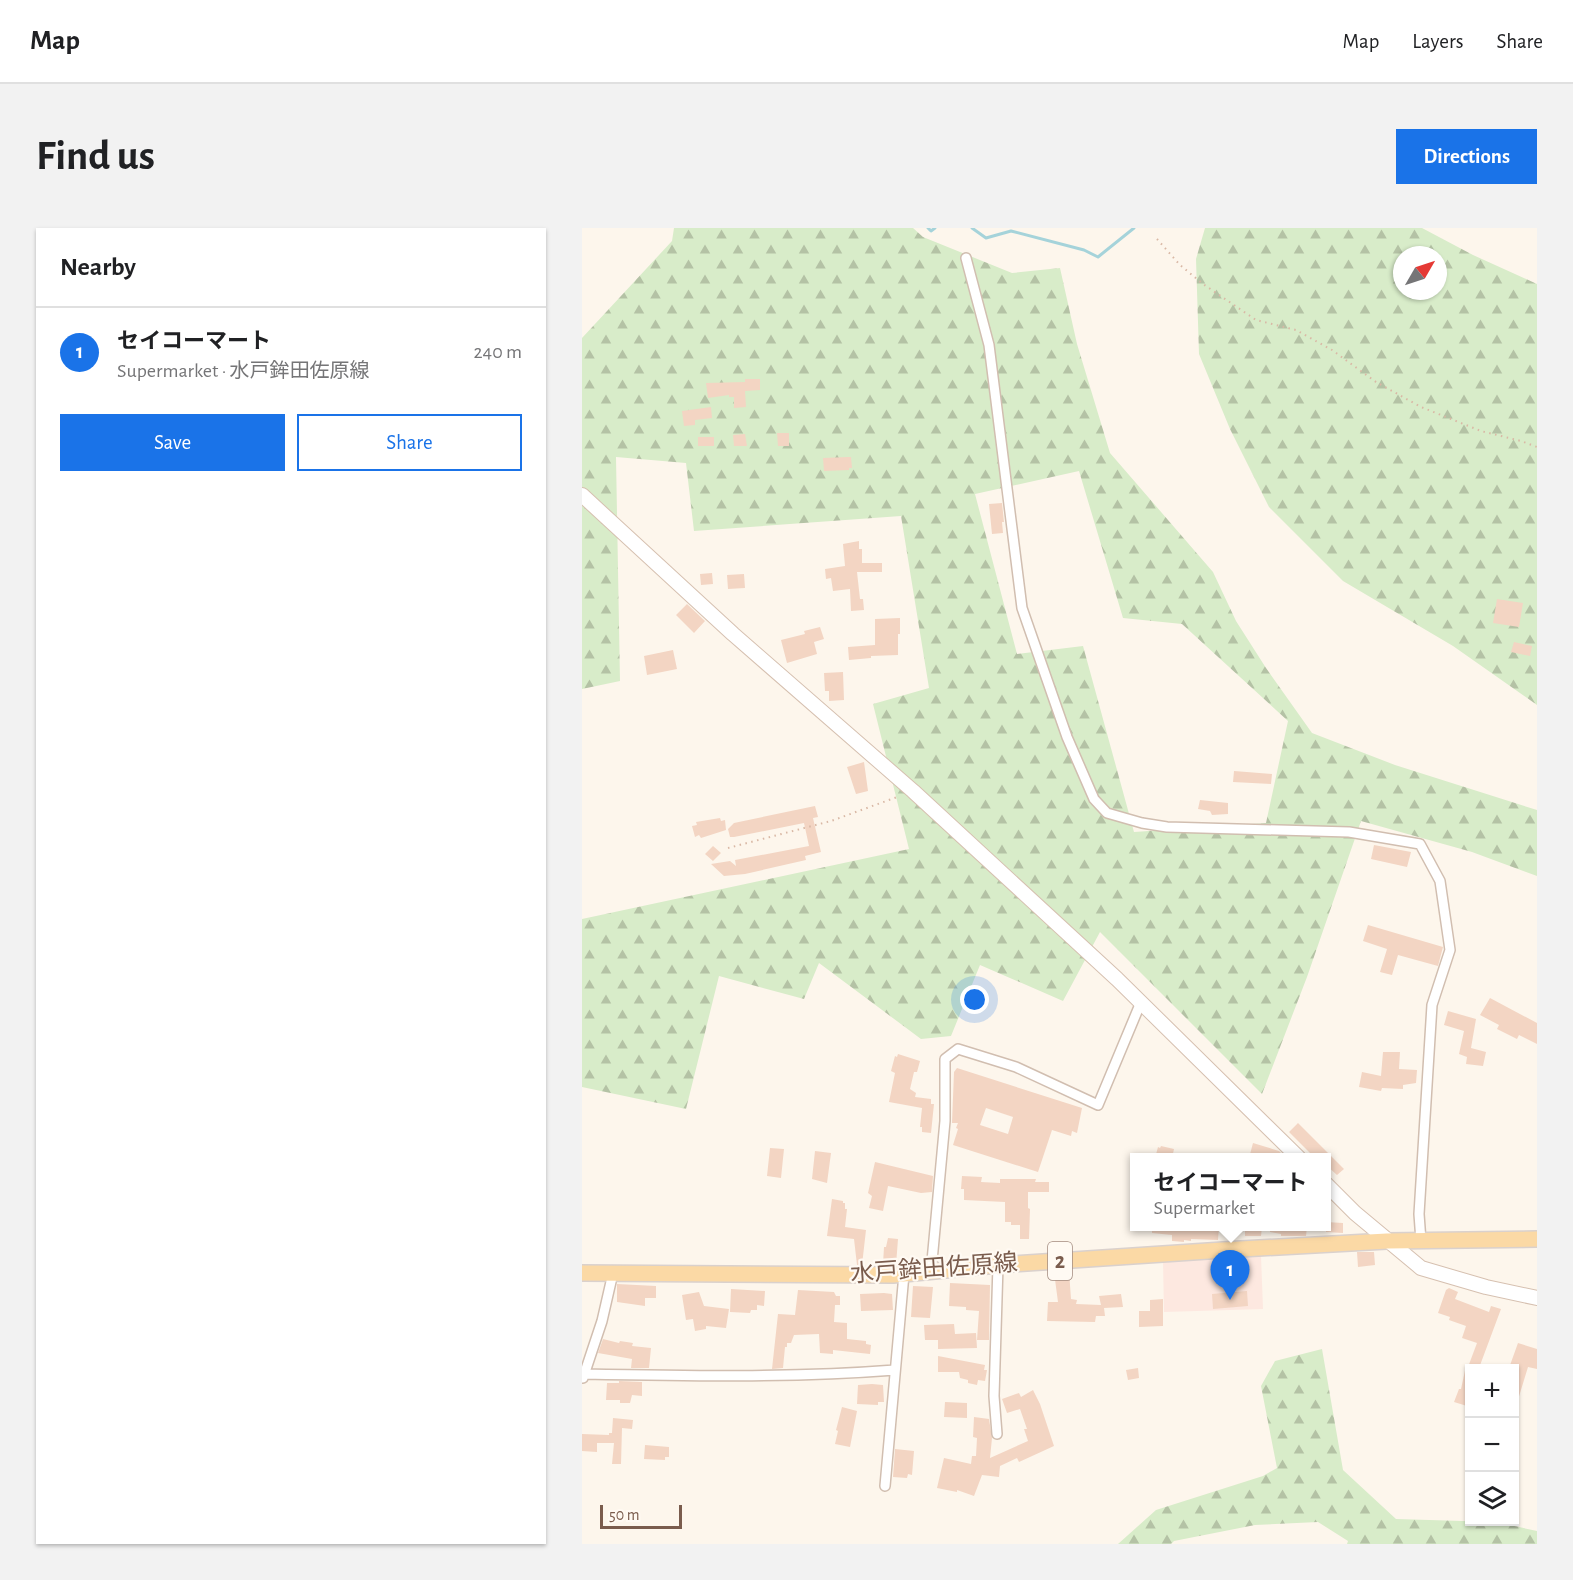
<!DOCTYPE html>
<html lang="en">
<head>
<meta charset="utf-8">
<style>
	body { margin:0; font-family:"Alegreya Sans","Noto Sans JP",sans-serif; background:#f2f2f2; color:#202124 }
	.controls { position:absolute; right:18px; bottom:18px; display:grid; overflow:hidden; border-radius:0px; box-shadow:0 2px 4px #0004 }
	.controls button { width:54px; height:54px; display:grid; place-items:center; padding:0; border:0; border-bottom:2px solid #e0e0e0; background:#fff; color:#202124; font:30px sans-serif }
	.compass { position:absolute; left:811px; top:18px; width:54px; height:54px; border-radius:50%; background:#fff; box-shadow:0 2px 4px #0004; rotate:51deg }
	.scale { position:absolute; left:18px; bottom:15px; width:82px; box-sizing:border-box; padding-left:6px; border:3px solid #7a5c4d; border-top:0; font-size:16px; line-height:21px; white-space:nowrap; color:#7a5c4d; -webkit-text-stroke:4px #fffaf3; paint-order:stroke }
	.you { position:absolute; left:393px; top:772px; width:21px; height:21px; margin:-15px; border:4px solid #fff; border-radius:50%; background:#1a73e8; box-shadow:0 0 0 9px #1a73e833 }
	.badge { display:grid; place-items:center; width:39px; height:39px; border-radius:50%; background:#1a73e8; color:#fff; font-size:20px; font-weight:700 }
	.pin { position:absolute; translate:-50% -50px; filter:drop-shadow(0 2px 3px #0008) }
	.pin::after { content:''; position:absolute; top:32px; width:21px; height:18px; background:inherit; clip-path:polygon(0 0,100% 0,50% 100%) }
	.popup { position:absolute; left:548px; top:925px; width:201px; height:78px; box-sizing:border-box; display:grid; place-content:center; border-radius:0px; background:#fff; filter:drop-shadow(0 2px 4px #0005); font-size:20px; white-space:nowrap; color:#757577 }
	.popup b { font-size:22px; color:#202124 }
	.popup::after { content:''; position:absolute; left:50%; top:100%; margin-left:-12px; border:12px solid transparent; border-top-color:#fff }
	.list { margin:0; padding:0; list-style:none }
	h2 { display:flex; justify-content:space-between; align-items:center; height:78px; margin:0; padding:0 24px; font-size:26px }
	h2 small { font-size:20px; font-weight:400; color:#757577 }
	.list li { display:grid; grid-template-columns:39px 1fr auto; gap:18px; align-items:center; box-sizing:border-box; height:90px; padding:0 24px; border-top:2px solid #e0e0e0 }
	.list b { display:block; font-size:22px; white-space:nowrap }
	.list p { margin:0; font-size:20px; white-space:nowrap; color:#757577 }
	.list em { font-size:20px; font-style:normal; color:#757577 }
	.actions { display:flex; gap:12px; padding:18px 24px }
	.actions a { flex:1; padding:14px 0; border:2px solid #1a73e8; border-radius:0px; text-align:center; font-size:21px; color:#1a73e8 }
	.actions .main { background:#1a73e8; color:#fff }
	.icon { flex:none; width:33px; height:33px; fill:none; stroke:currentColor; stroke-width:2; stroke-linecap:round; stroke-linejoin:round }
	.map { position:relative; flex:none; width:955px; height:1316px; overflow:hidden; border-radius:0px }
	header { display:flex; align-items:center; gap:36px; box-sizing:border-box; height:84px; padding:0 30px; background:#fff; border-bottom:2px solid #e0e0e0 }
	header strong { font-size:28px }
	nav { display:flex; gap:33px; margin-inline-start:auto; font-size:21px }
	.intro { display:flex; align-items:center; justify-content:space-between; box-sizing:border-box; height:144px; padding:0 36px }
	h1 { margin:0; font-size:42px }
	.button { padding:15px 27px; border-radius:0px; background:#1a73e8; color:#fff; font-size:21px; font-weight:700 }
	main { display:flex; gap:36px; padding:0 36px }
	aside { flex:1; background:#fff; border-radius:0px; box-shadow:0 2px 4px #0004 }
	.map>svg:first-child { display:block }
	.commercial { fill:#fde8e0 }
	.forest { fill:url(#forest-firs); fill-rule:evenodd }
	.lines { fill:none; stroke-linecap:round; stroke-linejoin:round }
	.stream { stroke:#a5d3da; stroke-width:3 }
	.building { fill:#f3d5c3; fill-rule:evenodd }
	.street-casing { stroke:#d1beb0; stroke-width:12 }
	.secondary-casing { stroke:#d6c0b0; stroke-width:16 }
	.primary-casing { stroke:#dad1cd; stroke-width:18 }
	.path { stroke:#d9b8a5; stroke-width:2; stroke-dasharray:1.5 4.5; stroke-linecap:butt }
	.street { stroke:#fff; stroke-width:9 }
	.secondary { stroke:#fff; stroke-width:14 }
	.primary { stroke:#fbd9a5; stroke-width:15 }
	.labels { text-anchor:middle; dominant-baseline:central; stroke-width:4.5; stroke-linejoin:round; paint-order:stroke }
	.shield { fill:#fffaf3; stroke:#a28b7f; stroke-width:1.5 }
	.shield-label { font-size:22px; font-weight:bold; fill:#7a5c4d }
	.street-label { font-size:24px; fill:#7a5c4d; stroke:#fffaf3 }
</style>
</head>
<body>
<header>
<strong>Map</strong>
<nav><a>Map</a><a>Layers</a><a>Share</a></nav>
</header>
<div class="intro"><h1>Find us</h1><a class="button">Directions</a></div>
<main>
<aside>
<h2>Nearby<small></small></h2>
<ul class="list">
<li><span class="badge">1</span><div><b>セイコーマート</b><p>Supermarket · 水戸鉾田佐原線</p></div><em>240 m</em></li>
</ul>
<div class="actions"><a class="main">Save</a><a>Share</a></div>
</aside>
<div class="map">
<svg width="955" height="1316" viewBox="0 0 955 1316">
	<defs>
		<pattern id="forest-firs" width="22" height="20" patternUnits="userSpaceOnUse" patternTransform="scale(1.5)"><rect width="22" height="20" fill="#d8ecc9"/><path d="M5 1l3.5 6h-7zM16 11l3.5 6h-7z" fill="#b4c2a5"/></pattern>
	</defs>
	<rect width="100%" height="100%" fill="#fdf6ec"/>
	<!-- commercial -->
	<path class="commercial" d="M679,1028l2,53 -99,3 -1,-52z"/>
	<!-- forest -->
	<path class="forest" d="M92,0h239l10,9 89,36 48,-5 17,76 33,109 103,119 23,49 30,47 46,65 83,32 142,45v66l-65,-24 -111,-31 -54,156 -45,117 -162,-162 -37,69 -83,-36 -29,71 -30,3 -102,-76 -15,36 -85,-23 -33,133 -104,-22v-168l327,-70 -36,-145 56,-16 -28,-172 -207,15 -8,-68 -70,-6 4,224 -38,8v-351l90,-97zM497,243l44,147 59,6 106,97 -22,102 -132,9 -51,-186 -66,8 -42,-160z
		M623,0h217l51,27 64,29v421l-84,-59 -110,-65 -74,-74 -39,-78 -31,-75 -3,-95zM820,27h36v36h-36z
		M740,1121l21,121 53,49 100,3 41,9v13h-190l1,-3 -30,-19 -63,3 -81,16 -3,3h-53l38,-34 107,-34 14,-8 -16,-82 14,-25z"/>
	<g class="lines">
		<!-- stream -->
		<path class="stream" d="M346,0l3,3 4,-3
			M390,0l14,10 25,-7 73,19 14,7 36,-29"/>
	</g>
	<!-- building -->
	<path class="building" d="M163,151h15v11l-15,1 1,16 -12,1v-11h-5v-2l-21,3 -2,-15 39,-1z
		M129,179l1,11 -17,2v5l-11,1 -2,-15z
		M195,205h12v13h-11z
		M163,206l2,12h-13l-1,-11z
		M116,209h16v9h-16z
		M266,229h3l1,11h-3v2l-25,1 -1,-13z
		M420,275l2,19h-2l1,11 -11,1 -3,-30z
		M277,313v8h3v14h20v9h-25l3,27h3l1,11 -13,1 -1,-22 -17,2 -2,-13 -5,1 -1,-10 20,-3 -2,-22z
		M130,345l1,11 -12,1 -1,-11z
		M162,346l1,14 -17,1 -1,-14z
		M915,371l26,4 -4,24 -26,-4z
		M105,376l18,17 -11,12 -18,-18z
		M318,390v16h-2v21l-27,1v2l-22,2 -1,-13 27,-2v-26z
		M238,399l4,12 -10,3 3,12 -30,9 -6,-23 24,-6 -1,-3z
		M932,414l18,4 -2,10 -19,-4z
		M91,422l4,19 -30,6 -3,-19z
		M261,444l1,28 -15,1v-10h-4l-1,-18z
		M282,534l4,29 -12,3 -9,-27z
		M652,543l38,3 -1,10 -38,-2z
		M618,572l28,3v11l-16,1 -2,-4 -12,-2z
		M233,578l3,11 -5,1 8,34 -16,4 1,4 -61,14 -21,2 -13,-12 19,-3 6,5 -1,-6 74,-14 -5,-23 -70,14h-4l-2,-8 6,-6z
		M138,590l1,3 4,-1 1,10 -25,8 -2,-3 -4,2 -3,-11 5,-1 -1,-3z
		M792,617l37,7 -4,15 -36,-8z
		M131,618l8,7 -8,8 -8,-7z
		M786,697l75,22 -5,19 -40,-11 -6,20 -12,-3 7,-23 -24,-8z
		M908,770l47,25v21l-18,-9 -2,4 -20,-10 2,-4 -19,-10z
		M866,783l28,8 -5,29 15,4 -3,14 -17,-2 1,-7 -8,-3 5,-23 -20,-6z
		M801,824h17l-1,17 18,1 -1,13 -13,2v4l-21,-1 -1,3 -22,-4 3,-15 19,4z
		M316,826l22,7 -3,11h-3l-4,17 6,4 -1,4 16,2v5h3l-3,29 -9,-1v-5h-2l2,-19 -33,-6 6,-29 -4,-2 4,-15 2,1z
		M375,840l125,40 -5,25 -5,-2 -1,5 -19,-6 -14,42 -85,-27 5,-16 -2,-1 2,-5h-6l2,-51zM404,880l27,9 -5,17 -28,-9z
		M716,895l46,46 -7,6 -11,-10 2,-7h-13l-26,-26z
		M671,915l26,8 7,7h-37z
		M579,918l13,3 -2,9h-17l3,-11 2,1z
		M188,920l14,1 -3,29 -14,-2z
		M233,923l16,2 -4,30 -15,-4z
		M293,934l58,14 -1,16 -11,1 -33,-7 -5,25 -14,-3 3,-12 -4,-3z
		M380,948l20,1 -1,5 19,1v-4h36l-1,3h14v10h-21v16l2,1 -1,30h-9v-14h-9v-3h-6v-20l-41,-2v-11h-3z
		M250,971l11,2v2h2v6h2l-2,18 21,3 -4,35h-5l-3,-26 -27,-3z
		M744,994l17,1v10l-17,-1z
		M570,999h67l-1,13 -27,-1v2l-7,-1v2l-12,-1v-6l-20,-2z
		M663,999h17l-1,9h-16z
		M688,999h37l-1,9h-25v-2l-11,-2z
		M306,1010l10,1 -2,26 -13,-1 1,-17h2z
		M775,1024h17l1,13 -17,2z
		M487,1043l2,28 6,1 -1,4 25,1 -2,-9 22,-2 2,13 -19,1 1,8h-9l-1,6 -48,-1 1,-19h10l-4,-30z
		M368,1055l40,2 -1,55h-12l2,-29 -13,-1v-3l-17,-1z
		M35,1056l39,2v12h-11v8l-28,-4z
		M331,1058l20,1 -3,31 -19,-1z
		M867,1060l9,4 -3,7 34,13 2,-6 10,3 -22,59h-9v30l-3,8 -13,-4 5,-13h2l5,-23 2,1 9,-24 -15,-5 4,-12 -17,-6 1,-3 -12,-4 8,-23z
		M149,1061l34,2 -1,15 -7,-1v5h-6l-1,3 -20,-1z
		M216,1062l36,2 2,4h4v9h-5l-1,17 13,1v16l19,2v3l5,1 -1,9 -37,-4v4l-13,-1 -1,-19 -25,1 -3,8h-4v4h-2l-2,21 -11,1 6,-55 17,1z
		M665,1063l1,15 -35,3 -1,-15z
		M117,1064l5,14 25,3 -3,19 -20,-2v3l-11,2 -2,-12 -7,1 -4,-25z
		M302,1065l8,1 1,16 -32,1 -1,-17z
		M581,1071v27l-24,1v-16h11v-11z
		M372,1096l1,10 21,-1 1,15 -39,1v-9h-13l-1,-15z
		M21,1111l16,4 1,-2 13,2 -1,3 19,2 -2,20h-18l1,-9 -34,-6z
		M936,1115l19,6v20l-9,-2 -11,36h-2v-35h-6z
		M356,1128l47,9 -1,5h3l-2,11 -7,-1 -1,5 -9,-2v-3l-8,-2 -1,-6h-21z
		M556,1140l1,10 -11,2 -2,-10z
		M37,1153l23,1v14l-10,-1 -2,8h-10v-3h-14l1,-17h12z
		M290,1156l11,1 1,17h-6v3l-21,-1 1,-19z
		M451,1162l7,14 14,42 -35,16 -2,-4 -17,8 -1,11 -17,-2 -8,21 -17,-6v2l-20,-4 7,-30 27,6 1,-8h4l1,-18 -4,-1 1,-20 15,2 3,19 -2,20 38,-17 -4,-12h3l-7,-20 -13,4 -5,-14 17,-6 2,4z
		M363,1174l22,1v15l-23,-1z
		M260,1179l15,4 -7,36 -15,-3 3,-13 -2,-1z
		M31,1190l20,2 -1,9 -10,-1 -1,36h-9l2,-21h-17v9l-15,-1v-17l27,1v-2h3z
		M63,1217l24,2v10h-4v3l-21,-1z
		M313,1221l19,2 -2,24 -4,-1 -1,4 -14,-1z"/>
	<g class="lines">
		<!-- street casing -->
		<g class="street-casing">
			<path id="street" d="M384,30l23,87 33,263 45,129 27,62 13,14 35,10 25,4 182,5 71,12 20,37 10,69 -18,55 -13,209 2,27
				M349,1044l14,-151v-62l13,-10 58,18 82,38 43,-103
				M2,1146c104,2 208,4 311,-4
				M1,1150l19,-57 11,-48
				M415,1206l-3,-38 4,-131
				M303,1258l19,-212"/>
		</g>
		<!-- secondary casing -->
		<g class="secondary-casing">
			<path id="secondary" d="M0,267l151,139 180,157 204,188 182,179
				M744,956l29,29 66,55 65,19 51,11"/>
		</g>
		<!-- primary casing -->
		<g class="primary-casing">
			<path id="primary" d="M0,1045l311,2 105,-10 225,-15 164,-9 150,-2"/>
		</g>
		<!-- path -->
		<path class="path" d="M575,11l23,26 23,19 53,36 40,10 36,20 44,32 45,25 60,24 40,10 16,6
			M146,620l103,-27 69,-25"/>
		<!-- street -->
		<use href="#street" class="street"/>
		<!-- secondary -->
		<use href="#secondary" class="secondary"/>
		<!-- primary -->
		<use href="#primary" class="primary"/>
	</g>
	<g class="labels">
		<!-- shield labels -->
		<rect class="shield" x="466" y="1014" width="24" height="38" rx="4.5"/>
		<g class="shield-label">
			<text x="478" y="1033">2</text>
		</g>
		<!-- street labels -->
		<g class="street-label">
			<text transform="translate(352 1041) rotate(-4)">水戸鉾田佐原線</text>
		</g>
	</g>
</svg>
<div class="controls">
<button>+</button>
<button>−</button>
<button><svg class="icon" aria-label="layers" viewBox="0 0 24 24"><path d="M12 4l9 5-9 5-9-5zM3 14l9 5 9-5"/></svg></button>
</div>
<svg class="compass" viewBox="-18 -18 36 36"><path d="M0-13l5 13h-10z" fill="#e53935"/><path d="M0 13l5-13h-10z" fill="#757577"/></svg>
<div class="scale">50 m</div>
<div class="you"></div>
<div class="pin badge" style="left:648px;top:1072px">1</div>
<div class="popup"><b>セイコーマート</b>Supermarket</div>
</div>
</main>
</body>
</html>
